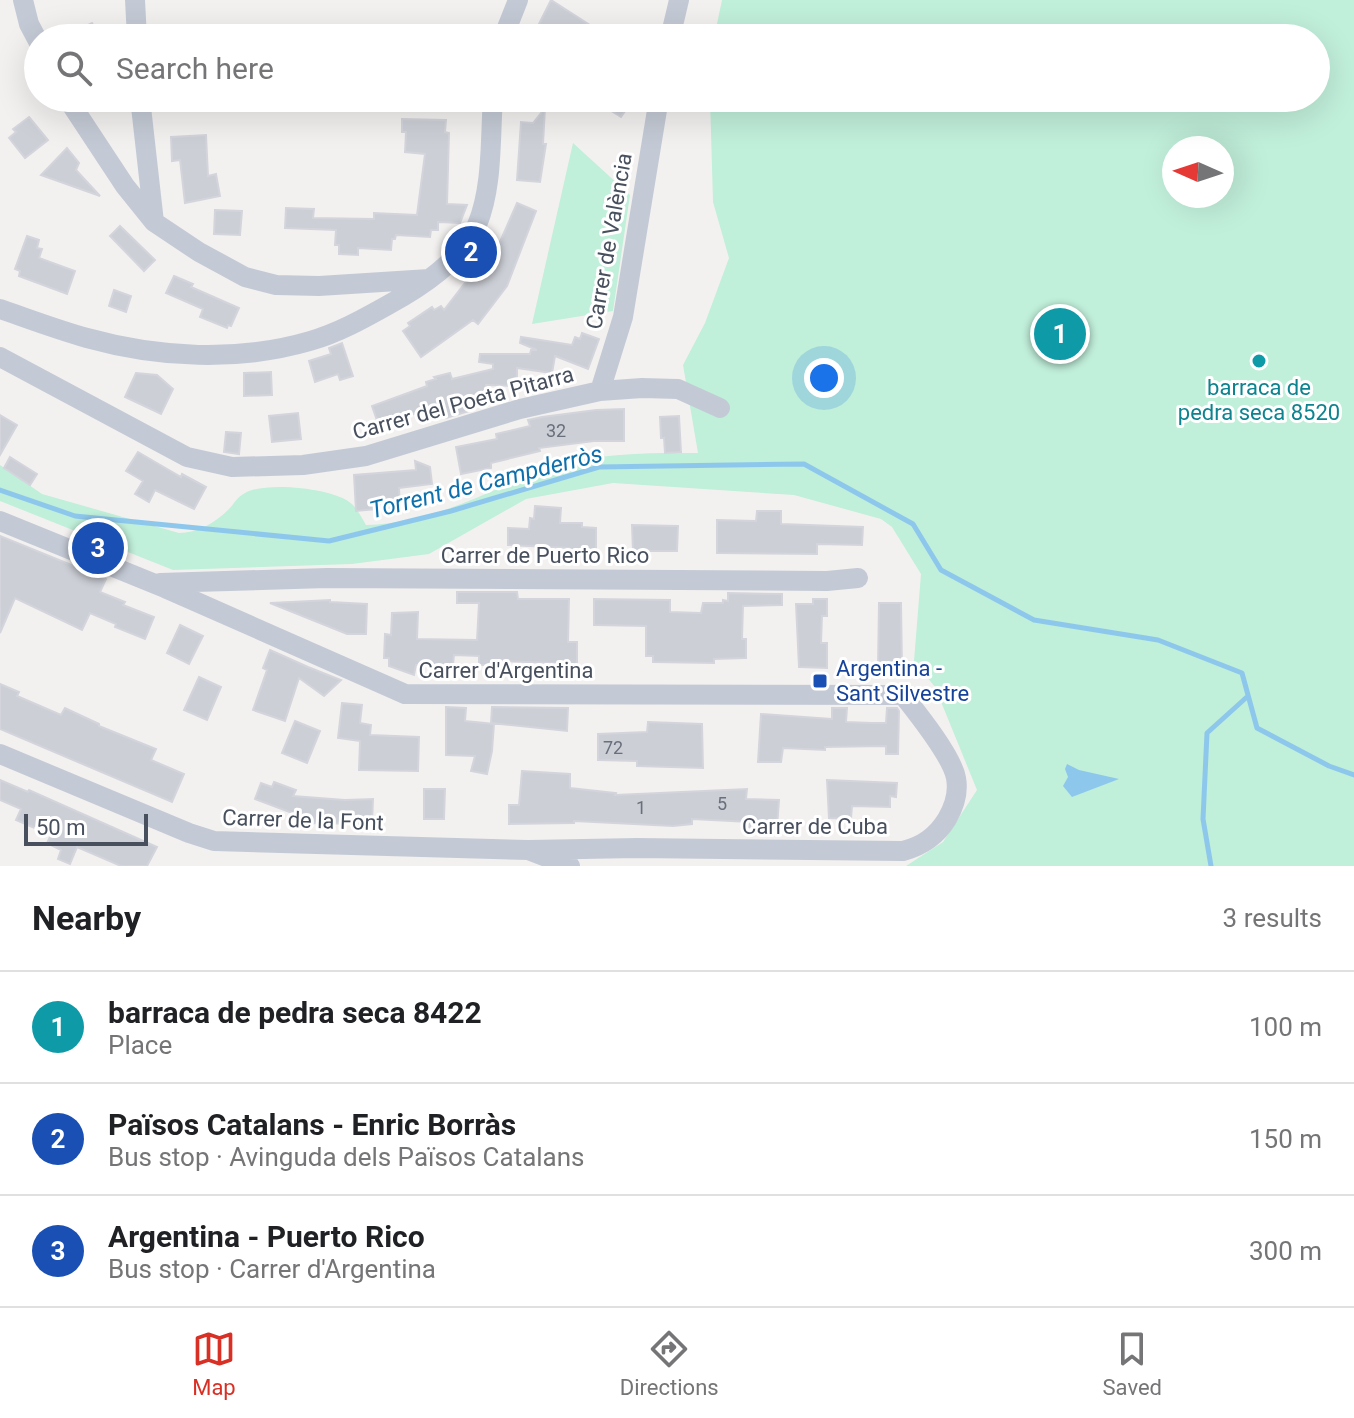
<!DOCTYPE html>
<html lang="en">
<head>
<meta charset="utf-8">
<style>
	body { margin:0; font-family:Roboto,sans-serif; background:#f6f6f6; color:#202124 }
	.compass { position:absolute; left:1162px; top:136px; width:72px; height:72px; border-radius:50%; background:#fff; box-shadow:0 8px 32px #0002; rotate:273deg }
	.scale { position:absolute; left:24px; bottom:20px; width:124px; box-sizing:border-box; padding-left:8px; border:4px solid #48505e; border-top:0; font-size:22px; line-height:28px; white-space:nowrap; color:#48505e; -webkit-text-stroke:6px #fff; paint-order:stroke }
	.you { position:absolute; left:824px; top:378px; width:28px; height:28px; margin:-20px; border:6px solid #fff; border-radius:50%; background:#1a73e8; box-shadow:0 0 0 12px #1a73e833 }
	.badge { display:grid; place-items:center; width:52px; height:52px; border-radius:50%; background:#d93025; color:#fff; font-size:26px; font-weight:700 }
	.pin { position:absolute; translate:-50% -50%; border:4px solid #fff; box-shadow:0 2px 8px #0006 }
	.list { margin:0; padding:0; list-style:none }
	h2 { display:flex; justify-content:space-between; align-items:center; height:104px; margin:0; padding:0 32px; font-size:34px }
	h2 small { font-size:26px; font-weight:400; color:#757577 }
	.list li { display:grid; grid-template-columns:52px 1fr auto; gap:24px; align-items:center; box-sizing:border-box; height:112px; padding:0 32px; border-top:2px solid #e0e0e0 }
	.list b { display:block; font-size:30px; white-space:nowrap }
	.list p { margin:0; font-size:26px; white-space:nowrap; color:#757577 }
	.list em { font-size:26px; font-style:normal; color:#757577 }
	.icon { flex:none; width:44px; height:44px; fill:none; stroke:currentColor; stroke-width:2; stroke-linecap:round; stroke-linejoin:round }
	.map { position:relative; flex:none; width:1354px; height:866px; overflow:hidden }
	.search { position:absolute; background:#fff; box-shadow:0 8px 32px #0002; left:24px; right:24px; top:24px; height:88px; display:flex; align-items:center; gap:20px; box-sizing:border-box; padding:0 28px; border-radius:44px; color:#757577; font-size:30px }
	.sheet { height:440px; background:#fff }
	nav { display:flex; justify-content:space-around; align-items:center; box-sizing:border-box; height:112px; border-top:2px solid #e0e0e0; background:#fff; font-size:22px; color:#757577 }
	nav a { display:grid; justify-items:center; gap:4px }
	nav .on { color:#d93025 }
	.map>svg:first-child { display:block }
	.green { fill:#c0efda; fill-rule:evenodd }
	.water { fill:#8dc8ec }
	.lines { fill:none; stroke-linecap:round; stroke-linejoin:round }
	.stream { stroke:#8dc8ec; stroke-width:5 }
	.building { fill:#cccfd6; stroke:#d4d5dc; stroke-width:2 }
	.minor { stroke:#c4cad5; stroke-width:20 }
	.culture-dot { fill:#0f9aa8; stroke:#fff; stroke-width:3 }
	.transit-dot { fill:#1a4fb4; stroke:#fff; stroke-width:3 }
	.labels { text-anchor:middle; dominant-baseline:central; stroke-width:6; stroke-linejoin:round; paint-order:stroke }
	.number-label { font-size:18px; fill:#69707c }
	.street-label { font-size:22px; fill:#48505e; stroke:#fff }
	.culture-label { font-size:22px; fill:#0d838f; stroke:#fff }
	.transit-label { font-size:22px; fill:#164399; stroke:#fff; text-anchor:start }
	.water-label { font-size:24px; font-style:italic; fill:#0d70ac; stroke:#fff }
</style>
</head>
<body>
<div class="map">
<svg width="1354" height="866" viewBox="0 0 1354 866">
	<rect width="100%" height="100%" fill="#f3f1f0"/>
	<!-- green -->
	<path class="green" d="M722,0h632v866h-448l37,-24 34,-52 -42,-103 -21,-26 7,-87 -29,-47 -11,-8 -87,-24 -181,-12 -87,16 -97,55 -77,10 -179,6 -173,-69v-36l42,29 137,39c18,0 36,-10 49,-23 6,-6 9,-13 17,-17 20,-12 90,-5 107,11 5,5 10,14 14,21 74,-2 125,-38 192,-59 46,-14 94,-13 140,-13l-15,-88 22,-42 24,-65 -16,-56 -3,-104h606v-60h-602zM1174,148h48v48h-48z
		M573,143l57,52 -17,116 -81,13z"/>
	<!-- water -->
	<path class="water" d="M1067,764l12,6 40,9 -47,18 -9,-11 5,-9 -3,-8z"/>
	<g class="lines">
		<!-- stream -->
		<path class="stream" d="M0,490l75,26 254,25 122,-30 148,-44 205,-3 109,60 28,46 93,50 124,20 84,33 15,55 72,38 25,9
			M1211,866l-8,-47 4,-86 41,-37"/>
	</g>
	<!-- building -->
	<path class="building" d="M551,0l39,25 -8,13h-29l-16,-10z
		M92,23l8,15h-38z
		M611,98h23l-13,19 -16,-10z
		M545,108l-2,36h3l-6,38 -23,-2 4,-58 12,1z
		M29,117l19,23 -23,18 -16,-20 7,-6 -3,-3z
		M402,119l44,1 -1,12 4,1 -2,71 20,1 -7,18 -22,-1v8h-7l-1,7 -34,-2 -1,4h-3l-1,11 -33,-2v7l-19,-1v-9h-4l1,-15 -51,-2 1,-20 28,1 -1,9 61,1v-6l43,2 8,-61 -20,-2 1,-20h-4z
		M206,135l2,41 8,-2 4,22 -35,7 -5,-43 -8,1 -1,-24z
		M67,148l12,15 -3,7 24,26 -59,-21z
		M517,203l19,8 -29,75 -29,38 -5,-4 -52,37 -18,-26 7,-5 -2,-3 24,-16 2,3 7,-4 3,4 31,-40 3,3 6,-7 4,3z
		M215,210l27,1 -2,24 -26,-1z
		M120,226l35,34 -11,11 -34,-35z
		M27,236l12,4 -2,8 5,1 -3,9 36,13 -8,23 -48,-18 1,-5 -5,-2z
		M174,276l19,8 -2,3 48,21 -8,18 -3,-1 -1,3 -27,-11 3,-8 -37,-16z
		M114,290l17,6 -5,16 -17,-6z
		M582,333l17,6 -11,30 -33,-13 -3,17 -35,-5v18l-31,-1 2,9 -22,7 3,10 -23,7 -3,-12 -12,2 -52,18 -7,-20 55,-20 -1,-4 10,-3 -2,-2 16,-4 2,6 41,-10v-5l-14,-2 1,-8h50l1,-4h6l-17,-7 1,-6 51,8 3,-8 5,2z
		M342,343l11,33 -13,4 -2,-6 -23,8 -6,-21 22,-7 -2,-6z
		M271,372l1,23 -28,1v-23z
		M136,373l21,2 16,14 -12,25 -36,-17z
		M624,409v32h-30l-55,7 1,3 -49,12v5l-30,6 -5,-27 41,-8 -1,-5 34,-8 -2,-6 14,-3 54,-7z
		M298,413l3,26 -29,3 -3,-26z
		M0,415l17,10 -17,30z
		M679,416l2,36 -16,1 -1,-15h-3l-1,-21z
		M226,432l15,1 -2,21 -15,-2z
		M138,452l43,25 1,-3 24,13 -12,22 -39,-19 -6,12 -14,-8 8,-13 -17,-10z
		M10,457l27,17 -7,11 -26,-17z
		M415,461l15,6 2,17 -33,4 1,19 -44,4 -2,-36 62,-5z
		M535,506l26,2 -1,15h22v4l14,1v27l-27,-2v-5l-61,-3v-17l21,1 1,-11 4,1z
		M757,511h24v13l82,3 -1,18 -45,-1v10l-100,-1v-33l39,1z
		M632,525l46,1 -1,25h-44z
		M0,536l106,43 -6,13 25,10 -2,3 31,12 -9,22 -30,-12 1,-3 -26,-11 -8,17 -67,-32 -15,35z
		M457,592h60l1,7h51l-1,43h9v22l-74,-3 -1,4h-23v-9l-25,-1 -1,10h-37l-2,10 -25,-9v-8h-5l1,-24 6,1 1,-22 26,-1 -1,27 60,1 2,-37h-22z
		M728,593l54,1v11l-39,1 -1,33h4v19l-32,1v4l-61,-1v-6h-7v-30l-52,-1v-26l76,1v12l31,1 2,-10h20v-3l5,1z
		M813,599h14v17h-5l-1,27h6v25l-28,-1 -3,-63h17z
		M330,600v2l37,2 -1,30h-19l-77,-31z
		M879,603h22l1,65h-24z
		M180,625l23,11 -14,28 -22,-11z
		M270,650l38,17 33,13 -17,16 -25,-18 -14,43 -32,-11 14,-40 -4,-2z
		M199,677l22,10 -14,33 -23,-10z
		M0,684l19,8 -2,4 44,19 4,-7 34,16v2l57,23 -5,11 33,14 -12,28 -172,-73z
		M342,703l20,2 -2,18 11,2 -1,10 49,2 -1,34 -59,-1 1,-29 -22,-3z
		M446,707l20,1 -1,13 29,3 -2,27 -5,23 -16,-3 4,-15 -29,-1z
		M492,707l76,1 -1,23 -76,-8z
		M832,708h15l-1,14 26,1h14l1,-15h10l2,3 -1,43h-12v-8l-61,1v3l-42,-2 -2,14h-23l3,-48 71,5z
		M295,721l25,10 -13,32 -25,-10z
		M648,722l54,2 1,44 -66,-2v-5l-39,-1v-26l49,-2z
		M522,771l48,3v14l46,5 -1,2 132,-6 -1,10 33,1 -2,28 -28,-1 1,-5 -58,-3v5l-19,2 -99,-5v2l-65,1v-19h10z
		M0,780l28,12 1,-2 128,57 -10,19h-26l-44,-19 -7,17 -12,-5 3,-9 -14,-7 4,-8 -35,-15 5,-11 -21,-9z
		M827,780l70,3 -1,14 -6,-1v11l-38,-1 -1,13 -22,-1z
		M274,782l22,8 -3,6 52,4 28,-1 -1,25 -69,-1v-6l-48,-18 6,-16 11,4z
		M424,789h21l-1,30h-20z"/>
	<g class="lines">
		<!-- minor -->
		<path class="minor" d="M23,0l6,24 9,17
			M135,0l2,38
			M503,38l15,-38
			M670,38l9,-38
			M67,98l58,88 29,36 45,30 46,25 31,8 43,1 110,-7
			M140,98l14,124
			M0,309c29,10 58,21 87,29 72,20 151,24 223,3 28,-8 53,-22 78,-36 33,-18 73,-44 89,-80 16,-38 13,-87 16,-127
			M0,357l187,100 45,10 71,-2 63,-9 154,-47 80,-18 42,-3 36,1 42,19
			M600,391l23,-74 36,-219
			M0,521l165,67 240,106 498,1c15,19 49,61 53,83 3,16 -2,29 -9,41 -11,18 -25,27 -44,32l-266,-3 -109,2
			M160,583l167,-5 500,3 31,-3
			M0,754l189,79 25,8 314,9 42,16"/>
	</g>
	<!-- markers -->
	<circle class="culture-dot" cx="1259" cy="361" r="8"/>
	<rect class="transit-dot" x="812" y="673" width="16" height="16" rx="4"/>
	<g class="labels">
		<!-- number labels -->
		<g class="number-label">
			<text x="556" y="430">32</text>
			<text x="613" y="747">72</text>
			<text x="722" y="803">5</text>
			<text x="641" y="807">1</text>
		</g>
		<!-- street labels -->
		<g class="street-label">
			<text transform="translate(609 241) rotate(-80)">Carrer de València</text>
			<text transform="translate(463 403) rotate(-15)">Carrer del Poeta Pitarra</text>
			<text x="545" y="555">Carrer de Puerto Rico</text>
			<text x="506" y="670">Carrer d'Argentina</text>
			<text transform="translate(303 820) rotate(2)">Carrer de la Font</text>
			<text x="815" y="826">Carrer de Cuba</text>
		</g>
		<!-- culture labels -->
		<g class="culture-label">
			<text x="1259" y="387">barraca de<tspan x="1259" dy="25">pedra seca 8520</tspan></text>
		</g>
		<!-- transit labels -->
		<g class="transit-label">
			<text x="836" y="668">Argentina -<tspan x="836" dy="25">Sant Silvestre</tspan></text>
		</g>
		<!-- water labels -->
		<g class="water-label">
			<text transform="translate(486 482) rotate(-14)">Torrent de Campderròs</text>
		</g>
	</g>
</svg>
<svg class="compass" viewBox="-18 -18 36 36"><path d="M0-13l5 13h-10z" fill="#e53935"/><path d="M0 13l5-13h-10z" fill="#757577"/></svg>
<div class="scale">50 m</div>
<div class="you"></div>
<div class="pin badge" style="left:1060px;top:334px;background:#0f9aa8">1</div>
<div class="pin badge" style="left:471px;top:252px;background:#1a4fb4">2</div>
<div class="pin badge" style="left:98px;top:548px;background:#1a4fb4">3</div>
<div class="search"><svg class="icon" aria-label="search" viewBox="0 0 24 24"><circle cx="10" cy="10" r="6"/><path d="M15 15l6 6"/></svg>Search here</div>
</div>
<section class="sheet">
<h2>Nearby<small>3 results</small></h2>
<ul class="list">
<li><span class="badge" style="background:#0f9aa8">1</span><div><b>barraca de pedra seca 8422</b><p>Place</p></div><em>100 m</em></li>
<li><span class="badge" style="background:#1a4fb4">2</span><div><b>Països Catalans - Enric Borràs</b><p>Bus stop · Avinguda dels Països Catalans</p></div><em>150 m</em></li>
<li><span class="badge" style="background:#1a4fb4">3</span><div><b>Argentina - Puerto Rico</b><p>Bus stop · Carrer d'Argentina</p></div><em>300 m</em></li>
</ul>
</section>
<nav>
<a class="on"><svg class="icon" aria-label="map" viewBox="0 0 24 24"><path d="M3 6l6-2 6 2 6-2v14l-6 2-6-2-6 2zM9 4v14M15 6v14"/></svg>Map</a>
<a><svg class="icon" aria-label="directions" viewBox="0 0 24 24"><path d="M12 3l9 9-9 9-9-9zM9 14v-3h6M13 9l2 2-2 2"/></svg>Directions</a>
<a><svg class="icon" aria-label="saved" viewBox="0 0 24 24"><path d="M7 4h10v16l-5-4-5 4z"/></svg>Saved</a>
</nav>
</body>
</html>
